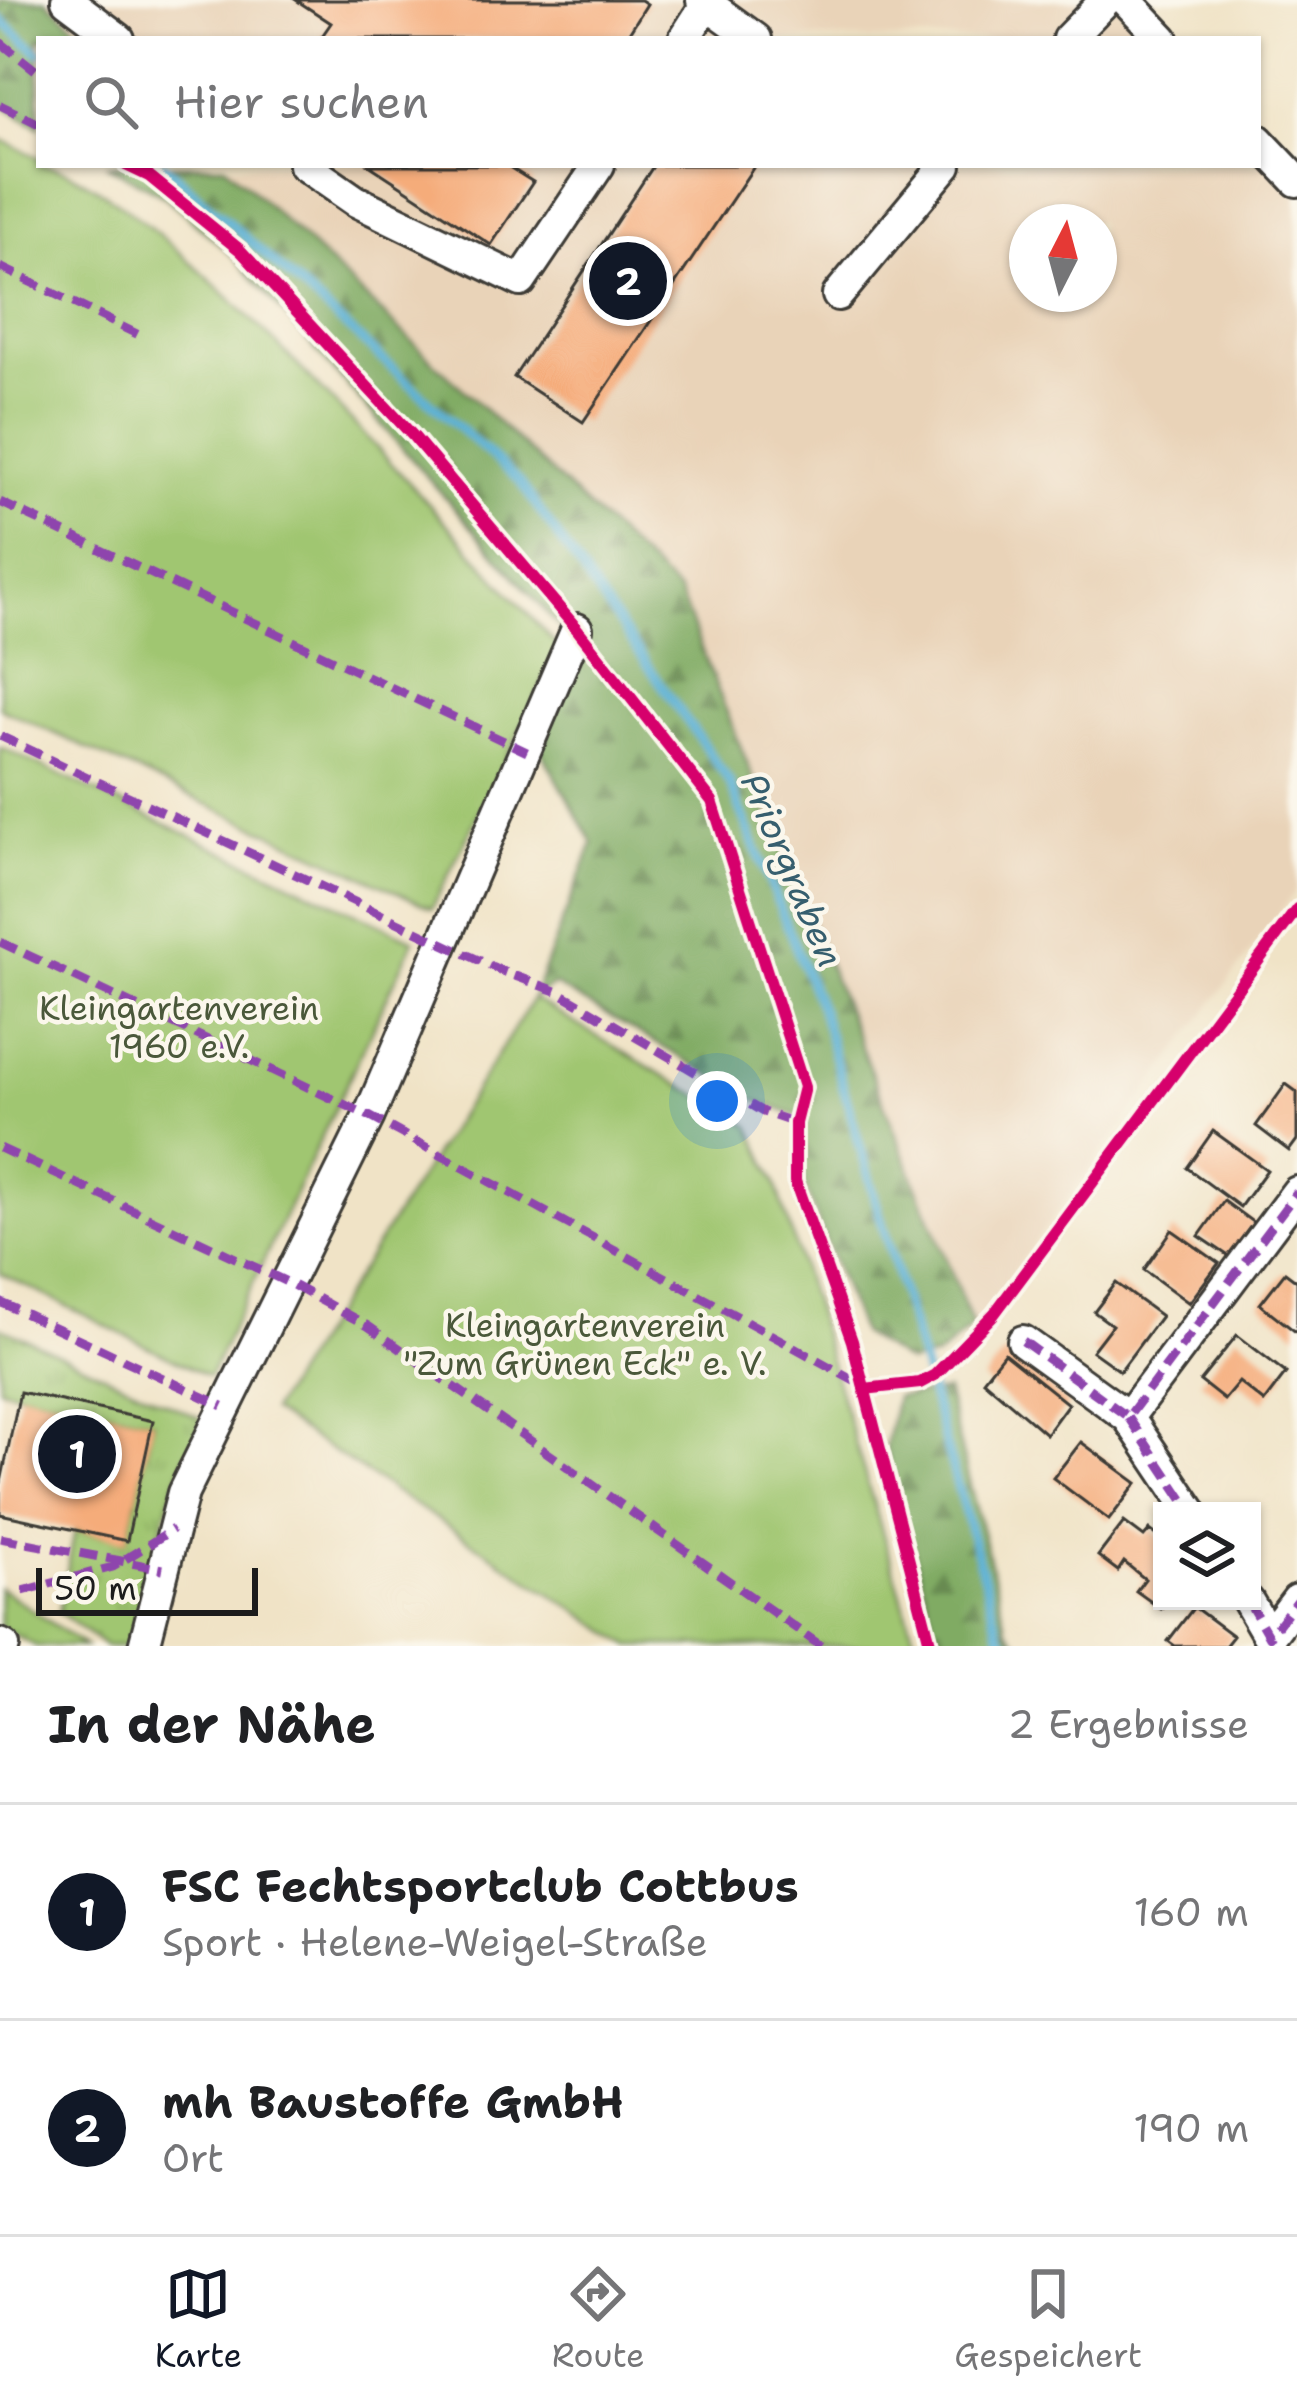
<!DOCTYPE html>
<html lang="de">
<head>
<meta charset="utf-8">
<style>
	body { margin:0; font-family:"Shantell Sans",sans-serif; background:#f6f6f6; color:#202124 }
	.controls { position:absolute; right:36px; bottom:36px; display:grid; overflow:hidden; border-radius:0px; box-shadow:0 3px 9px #0004 }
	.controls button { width:108px; height:108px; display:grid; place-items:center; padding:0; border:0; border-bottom:3px solid #e0e0e0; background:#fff; color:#202124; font:60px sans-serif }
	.compass { position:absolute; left:1009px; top:204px; width:108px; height:108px; border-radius:50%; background:#fff; box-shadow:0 3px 9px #0004; rotate:6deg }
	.scale { position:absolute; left:36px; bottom:30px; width:222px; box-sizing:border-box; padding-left:12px; border:6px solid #1c1c1c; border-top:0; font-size:33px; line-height:42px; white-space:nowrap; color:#1c1c1c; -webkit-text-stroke:9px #fbf7ec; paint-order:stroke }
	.you { position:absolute; left:717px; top:1101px; width:42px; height:42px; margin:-30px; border:9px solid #fff; border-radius:50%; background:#1a73e8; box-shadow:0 0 0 18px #1a73e833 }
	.badge { display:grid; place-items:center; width:78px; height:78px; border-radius:50%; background:#111827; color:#fff; font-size:39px; font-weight:700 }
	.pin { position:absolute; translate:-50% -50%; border:6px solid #fff; box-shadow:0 3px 12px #0006 }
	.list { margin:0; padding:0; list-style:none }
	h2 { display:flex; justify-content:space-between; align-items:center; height:156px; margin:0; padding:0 48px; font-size:51px }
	h2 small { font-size:39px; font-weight:400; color:#757577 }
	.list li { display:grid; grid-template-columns:78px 1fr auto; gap:36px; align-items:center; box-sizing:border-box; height:216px; padding:0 48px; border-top:3px solid #e0e0e0 }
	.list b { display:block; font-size:45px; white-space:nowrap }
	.list p { margin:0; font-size:39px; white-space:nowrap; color:#757577 }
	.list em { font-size:39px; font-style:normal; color:#757577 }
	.icon { flex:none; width:66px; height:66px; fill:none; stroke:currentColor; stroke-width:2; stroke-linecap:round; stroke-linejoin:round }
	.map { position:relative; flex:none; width:1297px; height:1646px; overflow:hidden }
	.search { position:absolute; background:#fff; box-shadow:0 3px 9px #0004; left:36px; right:36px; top:36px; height:132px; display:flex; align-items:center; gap:30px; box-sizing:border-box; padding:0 42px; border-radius:0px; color:#757577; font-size:45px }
	.sheet { height:588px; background:#fff }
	nav { display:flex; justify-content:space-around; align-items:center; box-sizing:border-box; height:168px; border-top:3px solid #e0e0e0; background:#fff; font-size:33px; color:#757577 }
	nav a { display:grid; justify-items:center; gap:6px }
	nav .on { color:#111827 }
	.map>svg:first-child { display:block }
	.built { fill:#e9d3b8; fill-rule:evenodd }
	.grass { fill:url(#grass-tufts); stroke:#5e7146; stroke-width:3 }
	.forest { fill:url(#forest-firs); stroke:#4e6440; stroke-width:3 }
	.garden { fill:#a0c671; stroke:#5e7146; stroke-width:3 }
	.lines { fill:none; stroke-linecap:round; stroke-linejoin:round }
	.stream { stroke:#56aed3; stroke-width:9 }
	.building { fill:#f5ac7a }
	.minor-casing { stroke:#3c3a36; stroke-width:36 }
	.minor { stroke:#fff; stroke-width:30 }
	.quiet { stroke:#8e44ad; stroke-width:9; stroke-dasharray:18 9; stroke-linecap:butt }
	.cycleway-casing { stroke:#fbf7ec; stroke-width:20 }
	.cycleway { stroke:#d6006c; stroke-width:12 }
	.labels { text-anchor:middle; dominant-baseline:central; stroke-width:9; stroke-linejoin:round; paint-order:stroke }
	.park-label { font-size:33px; fill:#4a583a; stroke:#fbf7ec }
	.water-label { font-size:36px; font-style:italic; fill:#365e6e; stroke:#fbf7ec }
</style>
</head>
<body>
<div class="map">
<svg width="1297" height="1646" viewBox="0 0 1297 1646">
	<defs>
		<pattern id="grass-tufts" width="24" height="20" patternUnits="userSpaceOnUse" patternTransform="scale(3)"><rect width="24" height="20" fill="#a0c671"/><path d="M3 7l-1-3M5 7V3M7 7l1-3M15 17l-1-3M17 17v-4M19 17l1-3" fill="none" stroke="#89aa61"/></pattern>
		<pattern id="forest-firs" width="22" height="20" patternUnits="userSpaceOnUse" patternTransform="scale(3)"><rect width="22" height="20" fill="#80ab63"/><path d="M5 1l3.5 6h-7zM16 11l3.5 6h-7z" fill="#688a51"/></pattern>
	</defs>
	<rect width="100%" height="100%" fill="#fbf7ec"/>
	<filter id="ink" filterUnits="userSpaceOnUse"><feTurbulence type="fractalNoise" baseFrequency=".00833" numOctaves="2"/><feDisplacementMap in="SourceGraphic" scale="24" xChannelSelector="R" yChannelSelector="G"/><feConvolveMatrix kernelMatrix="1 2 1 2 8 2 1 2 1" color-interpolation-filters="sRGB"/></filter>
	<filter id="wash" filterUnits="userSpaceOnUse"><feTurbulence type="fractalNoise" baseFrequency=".004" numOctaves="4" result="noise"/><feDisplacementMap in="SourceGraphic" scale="48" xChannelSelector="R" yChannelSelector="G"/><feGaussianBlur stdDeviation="2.7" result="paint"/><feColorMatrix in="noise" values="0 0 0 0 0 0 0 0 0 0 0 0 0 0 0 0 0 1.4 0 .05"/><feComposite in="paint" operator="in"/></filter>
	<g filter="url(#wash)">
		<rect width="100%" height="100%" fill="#f0e3c6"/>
		<!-- built -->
		<path class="built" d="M46,0h1069l37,39h-1062z
			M1258,153l39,42v694l-324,437 -294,-733 -454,-428h1033zM1027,222h72v72h-72z"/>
		<!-- grass -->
		<path class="grass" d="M0,1327l206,94c-43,67 -53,148 -70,225h-31l-46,-34 16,-82 52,10 26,-119 -153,-33z
			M0,1588l85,58h-49l-36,-19z"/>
		<!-- forest -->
		<path class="forest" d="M0,0h46l44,39h-51v88l-39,-23z
			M106,165h119l454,428 294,733 -36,31 -29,6 -47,-29 -58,-152 -3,-65 -43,-16 -203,-116 -21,12 60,-154 -54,-96 36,-102 -343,-390 -68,-59z
			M946,1391l61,238 14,17h-81l-55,-199 11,-50z"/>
		<!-- garden -->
		<path class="garden" d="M0,139l39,19v7c100,0 439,396 521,484l-128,259 -432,-200z
			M0,747l414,193 -205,437 -209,-104z
			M533,999l217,127 26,57 141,463h-286l-360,-235z"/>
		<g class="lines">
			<!-- stream -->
			<path class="stream" d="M0,19l39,34
				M164,165l355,316 210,300 93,232 178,622 8,11"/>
		</g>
		<g id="blocks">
			<!-- building -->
			<path class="building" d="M296,0h345l6,4 -22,35h-305l11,-16z
				M369,165h137l27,17 -42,63z
				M654,165h101l-172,257 -69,-45z
				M1286,1084l11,8v48l-8,11 -33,-25z
				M1213,1131l54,39 -27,37 -53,-39z
				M1224,1201l30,22 -24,34 -31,-21z
				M1172,1230l47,33 -30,40 -45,-33z
				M1285,1272l12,9v52l-37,-29z
				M1116,1283l45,33 -41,55 -28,-20 20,-26 -18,-13z
				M1237,1335l49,38 -22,29 -25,-20 -15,18 -24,-19z
				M1004,1353l64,51 -22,30 -63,-54z
				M20,1392l133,29 -26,120 -127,-27v-27z
				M1081,1442l56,41 -28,37 -56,-42z
				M1124,1522l20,15 6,-7 12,9v62h5l-6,8 -25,-18 9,-12 -21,-17 -6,9 -20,-15z
				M1194,1607l39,29 -8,10h-50l-7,-5z"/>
		</g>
	</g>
	<g filter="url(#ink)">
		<use href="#blocks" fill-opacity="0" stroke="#3c3a36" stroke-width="3"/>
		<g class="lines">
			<!-- minor casing -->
			<g class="minor-casing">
				<path id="minor" d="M67,0l52,39
					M702,0l54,39
					M1126,0l37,39
					M684,39l23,-36
					M1068,39l38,-39
					M1258,140l39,41
					M304,165l52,36 165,80 78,-116
					M838,295l108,-130
					M1023,1341l105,76 169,-225
					M1128,1417l63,94
					M1248,1601l21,36 28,-37
					M0,1644l4,2
					M144,1646l39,-153 186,-377 208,-487"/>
			</g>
			<!-- minor -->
			<use href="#minor" class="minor"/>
			<!-- quiet -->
			<path class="quiet" d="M0,42l39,31
				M0,105l39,19
				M0,267l145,71
				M0,502l527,250
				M0,736l504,236 55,20 204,120 32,11
				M0,942l369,174 500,272
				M0,1148l289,135 79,43 453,320
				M0,1302l223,104
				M1023,1341l105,76 169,-225
				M1128,1417l63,94
				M0,1538l163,31
				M23,1591l90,-24 60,-38
				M1248,1601l21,36 28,-37"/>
			<!-- cycleway casing -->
			<g class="cycleway-casing">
				<path id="cycleway" d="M126,165l23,11 91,74 174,187 163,192 135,172 92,286 -9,36v58l57,160 79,305
					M864,1389l56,-6 15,-8 59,-61 303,-405"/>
			</g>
			<!-- cycleway -->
			<use href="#cycleway" class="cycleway"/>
		</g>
	</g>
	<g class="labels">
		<!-- park labels -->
		<g class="park-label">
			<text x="179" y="1008">Kleingartenverein<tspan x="179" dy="38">1960 e.V.</tspan></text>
			<text x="585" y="1325">Kleingartenverein<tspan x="585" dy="38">"Zum Grünen Eck" e. V.</tspan></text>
		</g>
		<!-- water labels -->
		<g class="water-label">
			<text transform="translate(792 870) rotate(67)">Priorgraben</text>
		</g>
	</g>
</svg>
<div class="controls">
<button><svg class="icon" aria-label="layers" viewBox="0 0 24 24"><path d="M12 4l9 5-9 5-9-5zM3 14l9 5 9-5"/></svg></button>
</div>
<svg class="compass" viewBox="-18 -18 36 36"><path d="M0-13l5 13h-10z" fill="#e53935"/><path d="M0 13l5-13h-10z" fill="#757577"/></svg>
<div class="scale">50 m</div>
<div class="you"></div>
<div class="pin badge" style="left:77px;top:1454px">1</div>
<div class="pin badge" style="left:628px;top:281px">2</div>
<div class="search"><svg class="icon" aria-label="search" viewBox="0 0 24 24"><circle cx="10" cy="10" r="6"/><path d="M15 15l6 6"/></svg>Hier suchen</div>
</div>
<section class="sheet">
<h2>In der Nähe<small>2 Ergebnisse</small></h2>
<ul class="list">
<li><span class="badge">1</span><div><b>FSC Fechtsportclub Cottbus</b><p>Sport · Helene-Weigel-Straße</p></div><em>160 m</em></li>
<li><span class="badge">2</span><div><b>mh Baustoffe GmbH</b><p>Ort</p></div><em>190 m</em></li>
</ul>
</section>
<nav>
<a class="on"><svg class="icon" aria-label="map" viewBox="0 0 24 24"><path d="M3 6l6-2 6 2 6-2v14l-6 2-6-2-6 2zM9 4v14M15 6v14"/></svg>Karte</a>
<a><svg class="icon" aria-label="directions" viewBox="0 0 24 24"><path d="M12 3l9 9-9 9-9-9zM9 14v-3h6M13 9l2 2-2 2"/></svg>Route</a>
<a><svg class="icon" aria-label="saved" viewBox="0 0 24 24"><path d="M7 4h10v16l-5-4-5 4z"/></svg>Gespeichert</a>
</nav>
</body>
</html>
